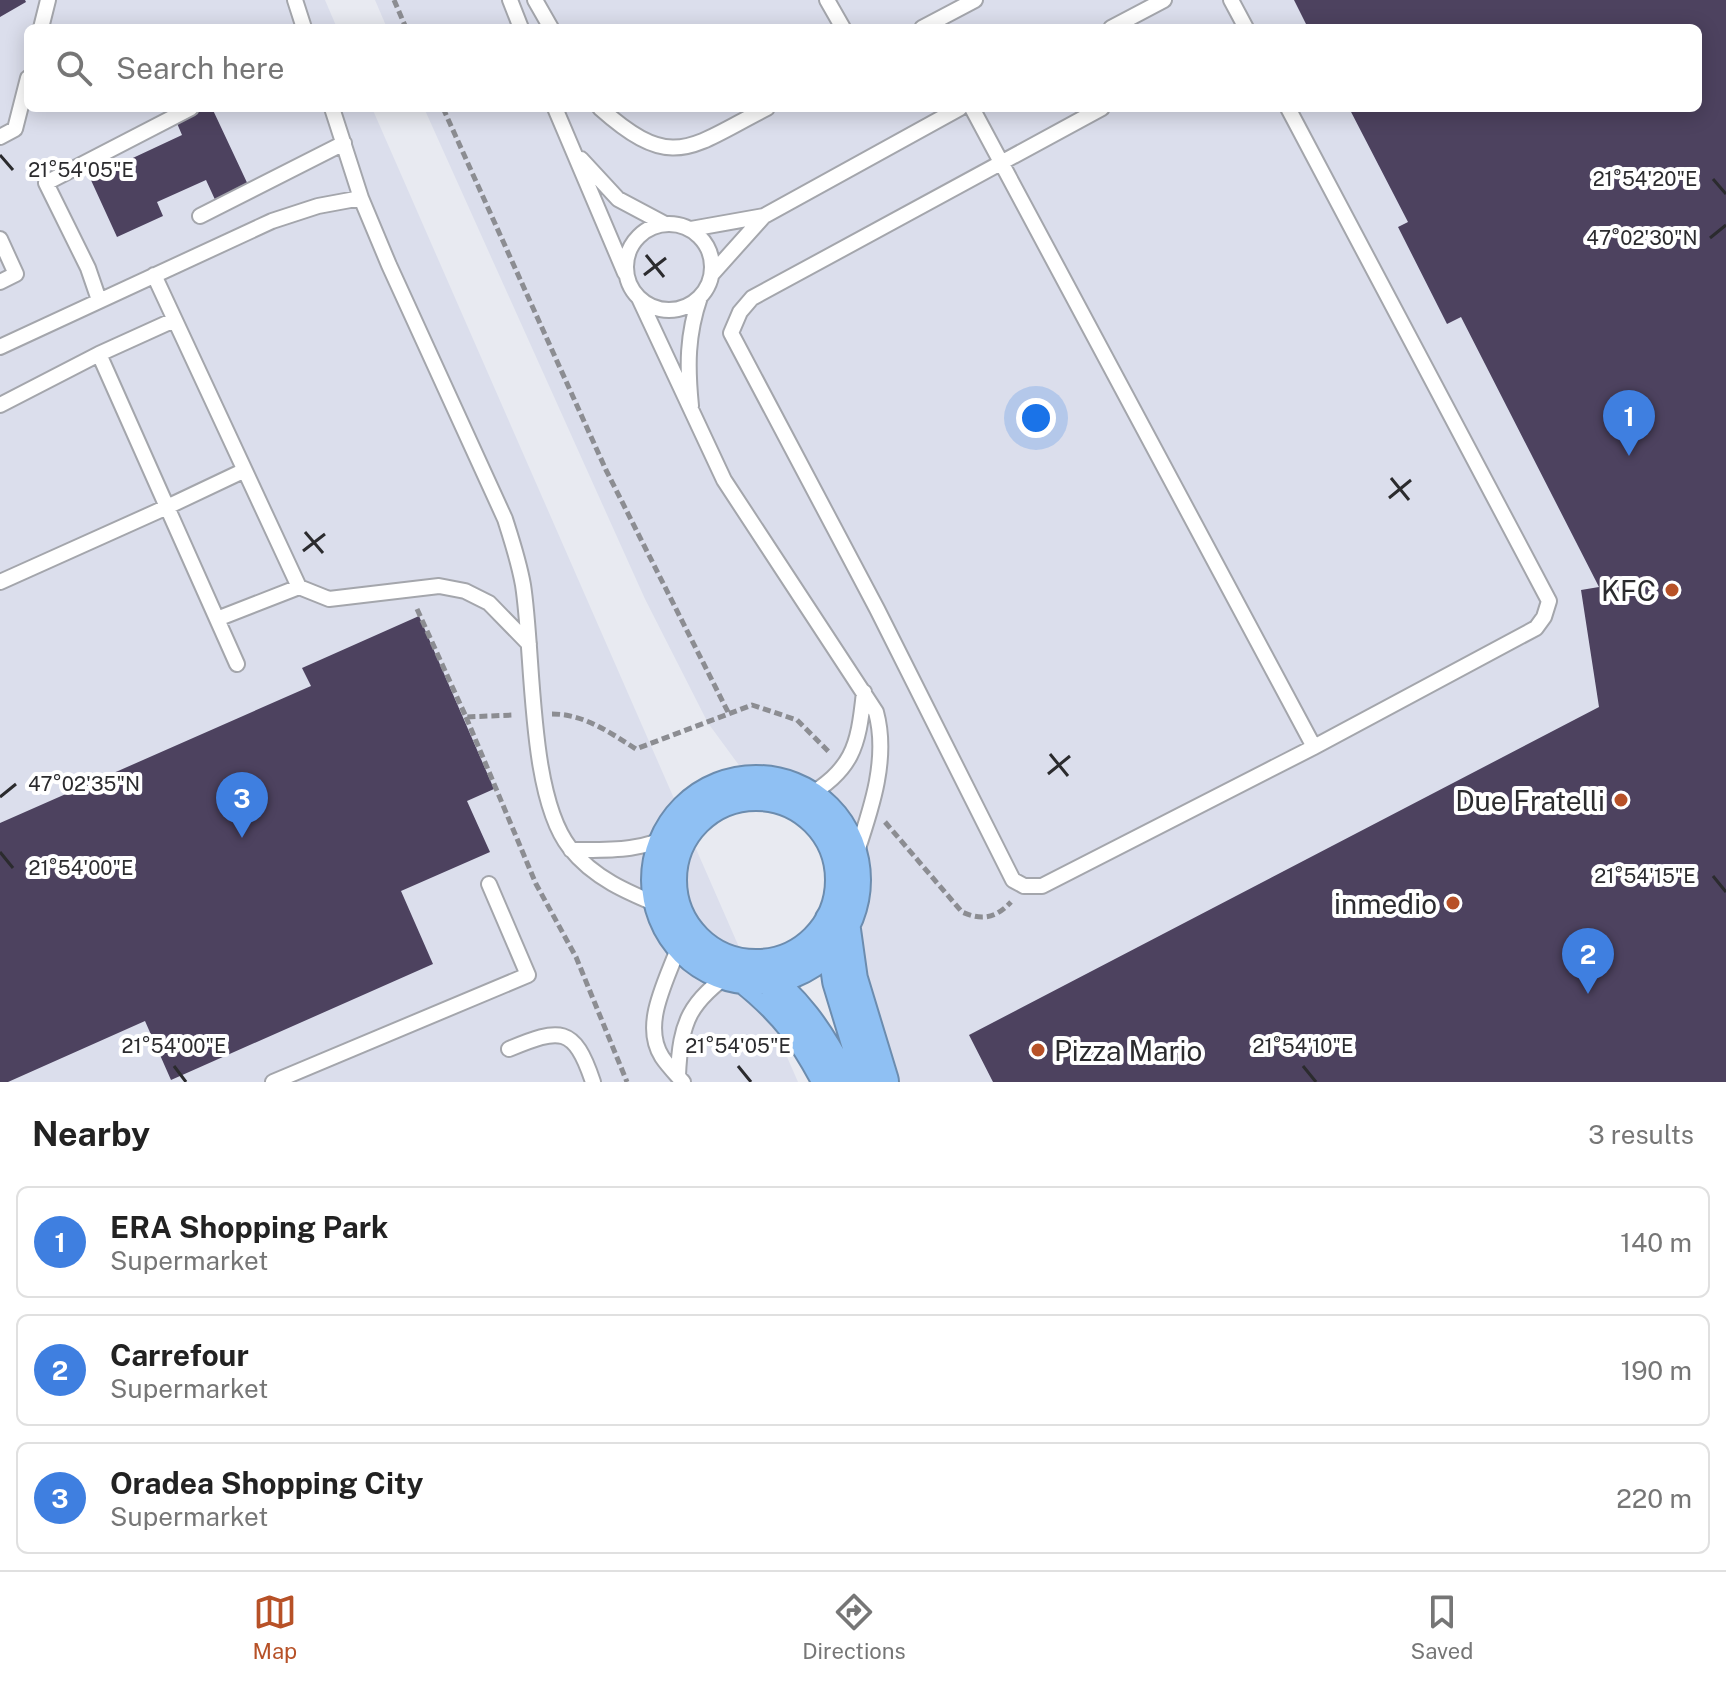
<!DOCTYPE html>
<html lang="en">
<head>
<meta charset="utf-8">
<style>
	body { margin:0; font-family:"Public Sans",sans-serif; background:#f2f2f2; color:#222 }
	.you { position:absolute; left:1036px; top:418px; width:28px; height:28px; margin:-20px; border:6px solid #fff; border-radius:50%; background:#1a73e8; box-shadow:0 0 0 12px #1a73e833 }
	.badge { display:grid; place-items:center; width:52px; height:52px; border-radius:50%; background:#b75127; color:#fff; font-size:26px; font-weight:700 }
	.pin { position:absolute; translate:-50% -66px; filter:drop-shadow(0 2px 4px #0008) }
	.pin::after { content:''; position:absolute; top:42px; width:28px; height:24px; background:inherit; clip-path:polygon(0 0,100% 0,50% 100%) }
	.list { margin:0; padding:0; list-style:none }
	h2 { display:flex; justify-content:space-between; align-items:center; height:104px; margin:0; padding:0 32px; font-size:34px }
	h2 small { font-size:26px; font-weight:400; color:#767676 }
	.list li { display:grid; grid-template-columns:52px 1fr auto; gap:24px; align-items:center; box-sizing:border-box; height:112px; margin:0 16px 16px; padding:0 16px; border:2px solid #e0e0e0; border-radius:12px }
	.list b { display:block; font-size:30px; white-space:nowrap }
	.list p { margin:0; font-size:26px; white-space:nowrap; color:#767676 }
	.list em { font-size:26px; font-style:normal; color:#767676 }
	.icon { flex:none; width:44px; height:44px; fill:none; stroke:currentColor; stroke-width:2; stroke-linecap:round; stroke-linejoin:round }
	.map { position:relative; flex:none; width:1726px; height:1082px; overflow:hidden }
	.search { position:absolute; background:#fff; box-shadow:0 4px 20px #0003; left:24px; right:24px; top:24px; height:88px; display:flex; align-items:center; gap:20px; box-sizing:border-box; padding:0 28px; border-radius:12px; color:#767676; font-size:30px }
	.sheet { height:488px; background:#fff }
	nav { display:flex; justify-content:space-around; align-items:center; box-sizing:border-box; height:112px; border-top:2px solid #e0e0e0; background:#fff; font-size:22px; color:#767676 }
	nav a { display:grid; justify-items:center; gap:4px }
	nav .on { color:#b75127 }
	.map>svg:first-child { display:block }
	.built { fill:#dbdeec }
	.building { fill:#4d425f }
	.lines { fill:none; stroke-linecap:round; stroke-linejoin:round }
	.lane-casing { stroke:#a4a6ac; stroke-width:18 }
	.highway-casing { stroke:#6c8cae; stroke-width:48 }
	.path { stroke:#8c8d92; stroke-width:5; stroke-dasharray:8 4; stroke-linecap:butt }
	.lane { stroke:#fff; stroke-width:14 }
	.highway { stroke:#8fc0f3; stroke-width:44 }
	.ticks { fill:none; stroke:#2b2b2e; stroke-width:3 }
	.poi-dot { fill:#b75127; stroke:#fff; stroke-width:3 }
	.labels { text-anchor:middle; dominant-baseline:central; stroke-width:8; stroke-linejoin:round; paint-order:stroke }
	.poi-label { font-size:28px; fill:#2b2b2e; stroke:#fff; text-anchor:end }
	.ticks-label { font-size:20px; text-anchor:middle; fill:#2b2b2e; stroke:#fff; stroke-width:8; stroke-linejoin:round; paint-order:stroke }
</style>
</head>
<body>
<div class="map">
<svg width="1726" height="1082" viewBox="0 0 1726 1082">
	<rect width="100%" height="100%" fill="#e8eaf1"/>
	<!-- built -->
	<path class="built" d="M0,0h325l12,28h-309v80h344l426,974h-798z
		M375,0h1351v1082h-850l-39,-159 11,-44 -10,-42 -13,-18 -23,-19 -61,-32 -33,-45 -63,-124 -221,-491h1274v-80h-1311z"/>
	<!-- building -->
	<path class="building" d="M0,0h25l1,2 -26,15z
		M1294,0h432v1082h-733l-24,-47 630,-328 -18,-117 18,-3 -138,-270 -14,7 -49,-97 10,-5 -59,-114h349v-80h-390z
		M203,108h9l38,81 -33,15 -11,-24 -49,22 6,14 -46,21 -27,-59 92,-43 -6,-14z
		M419,616l75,173 -27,12 23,51 -89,39 32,73 -262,116 -26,-59 -137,61h-8v-259l311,-137 -9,-18z"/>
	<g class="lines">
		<!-- lane casing -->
		<g class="lane-casing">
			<path id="lane" d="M295,0l9,28
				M510,0l11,28
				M535,0l16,28
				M827,0l16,28
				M1231,0l15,28
				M41,28l7,-28
				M922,28l53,-28
				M1111,28l53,-28
				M332,108l29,90 28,67 116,254c7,22 14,43 18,66 11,70 5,210 47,263 25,32 62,46 98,61
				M555,108l70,165
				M600,108c73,65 90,39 167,0
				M972,108l342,639
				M1102,108l-350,190 -12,14 -9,21 146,276 136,271 11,6h18l272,-139 222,-119 8,-11 5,-16 -261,-493
				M0,137l15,-8 13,-51
				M581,159l37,40 47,25
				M200,216l144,-73
				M626 267a43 43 0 1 1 86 0a43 43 0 1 1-86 0Z
				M691,229l73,-13 196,-108
				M0,239l16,35 -16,8
				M712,274l52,-58
				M154,275l145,312 30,12 110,-13 26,5 24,12 40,41
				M639,298l85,182 152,232c15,55 -12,115 -28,167
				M99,300l-11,-32 -42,-85 145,-75
				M0,347l272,-126 46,-15 43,-8
				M99,354l75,-34
				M0,405l99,-51 68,153 76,-36
				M691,406c-4,-40 -4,-71 9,-109
				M0,582l167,-75 70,157
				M217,619l82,-32
				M802,800c51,-31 56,-51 62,-108
				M571,850c40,0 71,2 107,-18
				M682,936c-10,37 -43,85 -20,121 6,9 14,17 21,25
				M509,1049c51,-21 65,-24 84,33
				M678,1076c2,-55 12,-75 57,-106
				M273,1082l255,-107 -39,-91"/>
		</g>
		<!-- highway casing -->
		<g class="highway-casing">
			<path id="highway" d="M664 880a92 92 0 1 1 184 0a92 92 0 1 1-184 0Z
				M837,923l8,57 31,102
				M748,972c43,34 63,62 88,110"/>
		</g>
		<!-- path -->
		<path class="path" d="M394,0l12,28
			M443,108l163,362 123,244
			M417,609l49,108 48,-2
			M552,714c32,0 57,18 84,35l116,-44 45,15 32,32
			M466,717l70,167 40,73 51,125
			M885,822l77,90c20,9 34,6 49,-10"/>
		<!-- lane -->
		<use href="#lane" class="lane"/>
		<!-- highway -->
		<use href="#highway" class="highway"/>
	</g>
	<!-- ticks -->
	<path class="ticks" d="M0,155l13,15M1713,179l13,15M1710,238l16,-13M646,255l18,22M644,275l22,-17M1391,478l18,22M1389,498l22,-18M305,532l18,21M303,551l22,-17M1050,754l18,22M1048,774l22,-18M0,797l16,-13M0,852l13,16M1713,876l13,16M174,1066l12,16M738,1066l13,16M1303,1066l13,16"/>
	<!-- markers -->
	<g class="poi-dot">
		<circle cx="1672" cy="590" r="8"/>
		<circle cx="1621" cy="800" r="8"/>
		<circle cx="1453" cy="903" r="8"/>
		<circle cx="1038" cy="1050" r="8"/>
	</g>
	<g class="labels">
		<!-- poi labels -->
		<g class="poi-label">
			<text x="1656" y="590">KFC</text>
			<text x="1605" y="800">Due Fratelli</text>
			<text x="1437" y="903">inmedio</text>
			<text x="1054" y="1050" text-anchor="start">Pizza Mario</text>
		</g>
	</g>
	<g class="ticks-label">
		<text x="81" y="177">21°54'05"E</text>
		<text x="1645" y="186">21°54'20"E</text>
		<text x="1642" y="245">47°02'30"N</text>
		<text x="84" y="791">47°02'35"N</text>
		<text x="81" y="875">21°54'00"E</text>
		<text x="1645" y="883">21°54'15"E</text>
		<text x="174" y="1053">21°54'00"E</text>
		<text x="738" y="1053">21°54'05"E</text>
		<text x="1303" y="1053">21°54'10"E</text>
	</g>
</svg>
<div class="you"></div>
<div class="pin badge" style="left:1629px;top:456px;background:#3f7fe0">1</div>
<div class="pin badge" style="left:1588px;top:994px;background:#3f7fe0">2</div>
<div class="pin badge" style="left:242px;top:838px;background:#3f7fe0">3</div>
<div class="search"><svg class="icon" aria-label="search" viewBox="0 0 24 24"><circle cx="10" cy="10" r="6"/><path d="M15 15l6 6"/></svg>Search here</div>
</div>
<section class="sheet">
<h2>Nearby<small>3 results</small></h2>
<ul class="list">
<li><span class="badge" style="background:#3f7fe0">1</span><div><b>ERA Shopping Park</b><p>Supermarket</p></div><em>140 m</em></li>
<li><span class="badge" style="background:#3f7fe0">2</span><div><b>Carrefour</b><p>Supermarket</p></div><em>190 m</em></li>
<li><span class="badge" style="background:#3f7fe0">3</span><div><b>Oradea Shopping City</b><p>Supermarket</p></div><em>220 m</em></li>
</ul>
</section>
<nav>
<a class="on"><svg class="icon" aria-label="map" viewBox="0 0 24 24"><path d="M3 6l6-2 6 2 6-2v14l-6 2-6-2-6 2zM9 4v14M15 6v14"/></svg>Map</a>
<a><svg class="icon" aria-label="directions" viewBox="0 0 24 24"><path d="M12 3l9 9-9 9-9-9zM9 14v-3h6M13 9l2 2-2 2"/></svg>Directions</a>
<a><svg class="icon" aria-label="saved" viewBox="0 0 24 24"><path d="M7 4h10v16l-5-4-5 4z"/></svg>Saved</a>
</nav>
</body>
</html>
